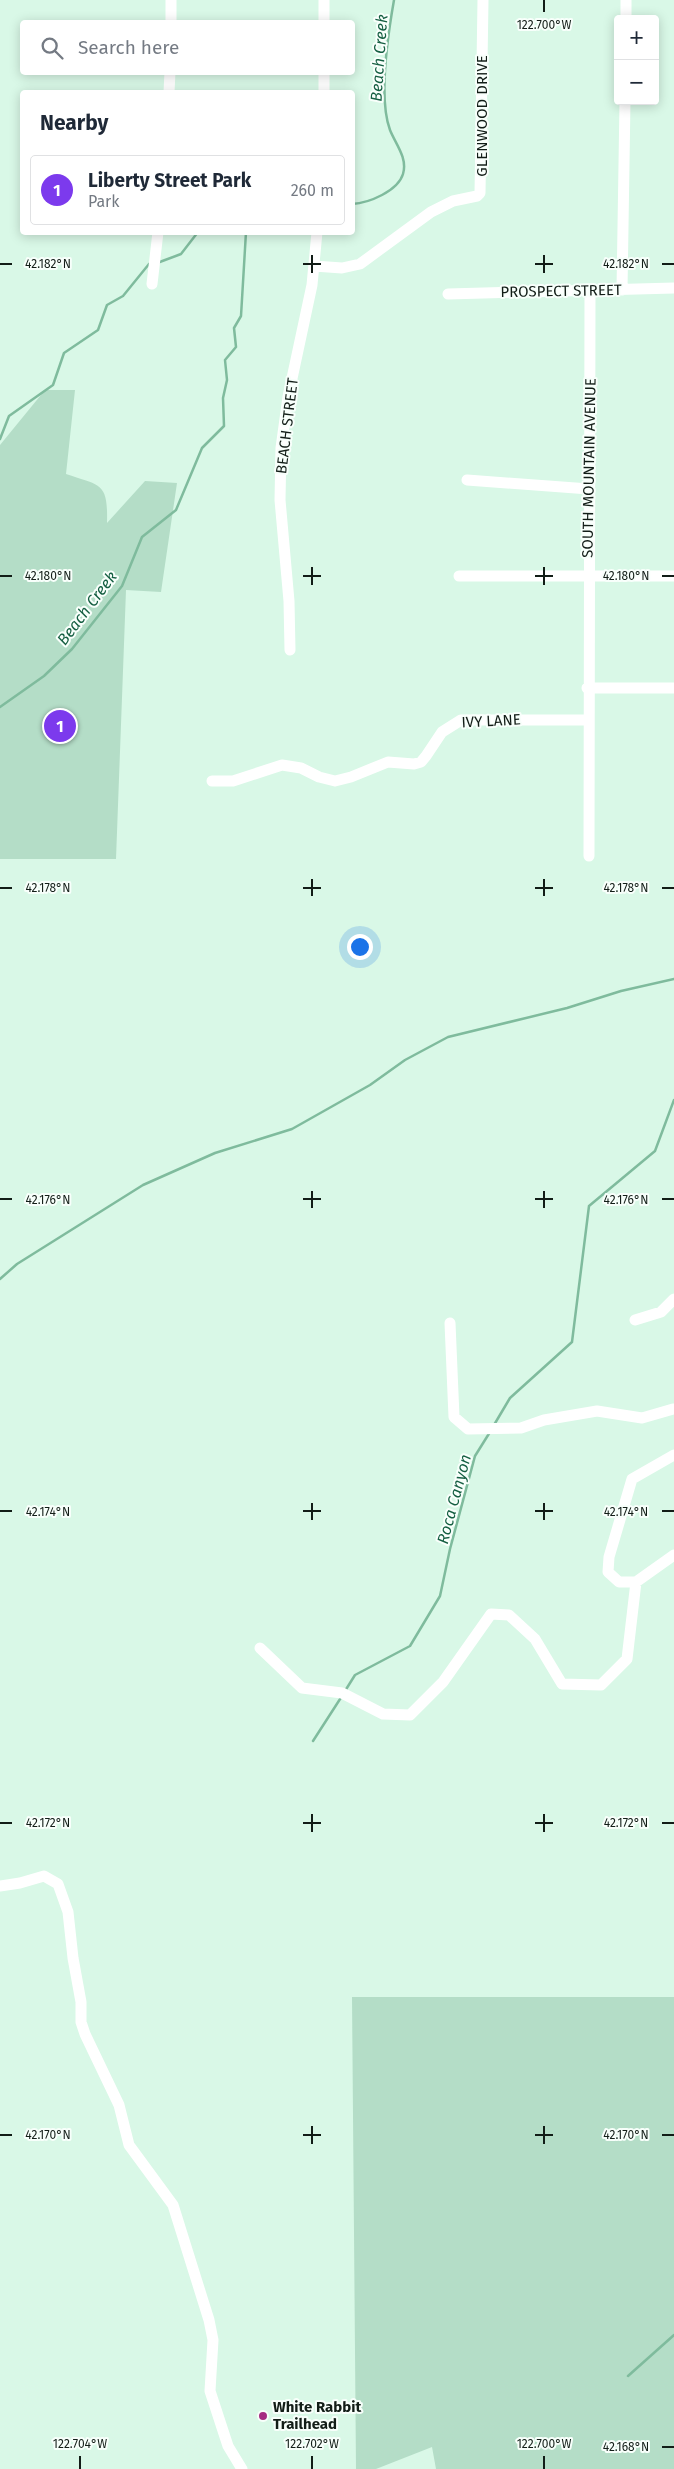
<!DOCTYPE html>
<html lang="en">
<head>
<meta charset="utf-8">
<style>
	body { margin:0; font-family:"Fira Sans",sans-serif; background:#f2f2f3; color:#1f2937 }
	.controls { position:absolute; right:15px; top:15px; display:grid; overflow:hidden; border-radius:5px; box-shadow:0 2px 12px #0003 }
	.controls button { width:45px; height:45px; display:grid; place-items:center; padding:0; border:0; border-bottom:1px solid #e0e1e3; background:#fff; color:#1f2937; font:25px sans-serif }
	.you { position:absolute; left:359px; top:946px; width:18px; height:18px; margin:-12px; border:4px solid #fff; border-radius:50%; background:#1a73e8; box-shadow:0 0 0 8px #1a73e833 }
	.badge { display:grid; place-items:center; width:32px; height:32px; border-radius:50%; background:#7c3aed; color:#fff; font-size:16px; font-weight:700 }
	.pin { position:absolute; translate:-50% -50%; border:2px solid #fff; box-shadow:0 1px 5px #0006 }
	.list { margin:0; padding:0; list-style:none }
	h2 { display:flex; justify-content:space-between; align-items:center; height:65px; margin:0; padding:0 20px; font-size:21px }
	h2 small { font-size:16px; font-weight:400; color:#747a83 }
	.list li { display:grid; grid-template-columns:32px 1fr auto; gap:15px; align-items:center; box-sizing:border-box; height:70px; margin:0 10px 10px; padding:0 10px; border:1px solid #e0e1e3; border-radius:5px }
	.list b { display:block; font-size:19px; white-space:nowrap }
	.list p { margin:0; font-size:16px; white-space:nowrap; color:#747a83 }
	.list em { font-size:16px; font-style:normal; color:#747a83 }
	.icon { flex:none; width:28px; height:28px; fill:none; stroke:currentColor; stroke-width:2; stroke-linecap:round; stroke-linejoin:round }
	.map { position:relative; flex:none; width:674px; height:2469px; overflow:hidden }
	.search { position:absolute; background:#fff; box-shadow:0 2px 12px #0003; left:20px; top:20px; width:335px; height:55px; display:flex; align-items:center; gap:12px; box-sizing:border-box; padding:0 18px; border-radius:5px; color:#747a83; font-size:19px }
	.panel { position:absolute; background:#fff; box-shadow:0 2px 12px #0003; left:20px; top:90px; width:335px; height:145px; border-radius:5px }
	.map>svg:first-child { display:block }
	.green { fill:#b4ddc7 }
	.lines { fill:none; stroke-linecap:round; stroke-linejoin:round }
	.stream { stroke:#7fbb9d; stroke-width:2.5 }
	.minor { stroke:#fff; stroke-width:11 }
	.ticks { fill:none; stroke:#121d17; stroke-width:2 }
	.poi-dot { fill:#a52c82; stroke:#f8fffb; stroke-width:2 }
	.labels { text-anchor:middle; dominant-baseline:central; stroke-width:4; stroke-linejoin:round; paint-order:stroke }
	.street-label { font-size:15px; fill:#121d17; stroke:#f8fffb }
	.poi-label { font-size:15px; font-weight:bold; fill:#121d17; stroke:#f8fffb; text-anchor:start }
	.water-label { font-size:16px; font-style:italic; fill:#155f42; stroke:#f8fffb }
	.ticks-label { font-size:12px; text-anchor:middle; fill:#121d17; stroke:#f8fffb; stroke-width:4; stroke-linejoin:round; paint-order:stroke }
</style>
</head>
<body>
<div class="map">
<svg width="674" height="2469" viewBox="0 0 674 2469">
	<rect width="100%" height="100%" fill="#d9f8e7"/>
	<!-- green -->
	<path class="green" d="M45,390h30l-9,84c35,12 42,8 41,49l38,-42 32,2 -16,109 -35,-2 -10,269h-116v-414z
		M352,1997h322v472h-238l-4,-22 -56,22h-20z"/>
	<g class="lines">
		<!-- stream -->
		<path class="stream" d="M352,204c17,-1 46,-13 51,-30 5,-16 -8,-31 -13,-44 -12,-32 -2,-96 4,-130
			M157,263l24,-9 17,-22
			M0,439l9,-23 44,-31 11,-32 34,-23 9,-25 16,-9 26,-32 3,-1
			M0,707l44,-31 28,-27 50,-63 20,-49 34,-27 26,-62 22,-22 -1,-28 4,-18 -2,-20 11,-13 -2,-19 7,-12 5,-84
			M0,1279l17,-15 126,-79 72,-32 77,-24 78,-44 35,-25 43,-23 119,-29 54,-17 53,-12
			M494,1425l16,-27 62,-56 17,-136 66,-55 19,-51
			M345,1691l10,-16 55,-29 30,-50 10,-47 25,-93 15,-24
			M313,1741l29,-45
			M628,2376l46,-41"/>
		<!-- minor -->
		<path class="minor" d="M171,0v22
			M324,0v22
			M626,19v-19
			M324,72v20
			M169,92l1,-20
			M314,266l28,2 18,-4 71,-52 22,-11 24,-5 3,-3 3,-193
			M152,284l6,-52
			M622,290l3,-189
			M448,294l226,-6
			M467,480l122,9
			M459,576h215
			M290,650l-1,-49 -9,-101 1,-52 7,-51 24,-112 5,-53
			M587,688h87
			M212,781h21l49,-16 19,3 18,9 16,4 16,-4 37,-15 26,2 7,-2 5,-6 16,-24 19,-12h127
			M589,856l1,-565
			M635,1320l26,-8 13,-13
			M450,1323l4,94 14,12 53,-1 23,-8 53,-9 45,7 31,-9
			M674,1455l-42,24 -23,78 -1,15 11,10h17l38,-27
			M260,1648l42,40 40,5 41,21 27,1 33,-33 48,-68 18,1 26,24 27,45 39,1 26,-26 9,-77
			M0,1886l20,-3 24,-7 14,8 10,28 5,46 8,44v20l4,12 34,71 10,40 44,60 36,115 4,20 -3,51 18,55 14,23"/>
	</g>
	<!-- ticks -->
	<path class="ticks" d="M544,0v12M312,255v18M544,255v18M0,264h12M303,264h18M535,264h18M662,264h12M312,567v18M544,567v18M0,576h12M303,576h18M535,576h18M662,576h12M312,879v17M544,879v17M0,888h12M303,888h18M535,888h18M662,888h12M312,1191v17M544,1191v17M0,1199h12M303,1199h18M535,1199h18M662,1199h12M312,1503v17M544,1503v17M0,1511h12M303,1511h18M535,1511h18M662,1511h12M312,1814v18M544,1814v18M0,1823h12M303,1823h18M535,1823h18M662,1823h12M312,2126v18M544,2126v18M0,2135h12M303,2135h18M535,2135h18M662,2135h12M662,2447h12M80,2456v13M312,2456v13M544,2456v13"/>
	<!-- markers -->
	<circle class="poi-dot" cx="263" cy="2416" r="5"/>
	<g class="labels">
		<!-- street labels -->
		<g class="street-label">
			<text transform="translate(482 116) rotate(-90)">GLENWOOD DRIVE</text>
			<text transform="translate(561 291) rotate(-1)">PROSPECT STREET</text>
			<text transform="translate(287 426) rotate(-83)">BEACH STREET</text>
			<text transform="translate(589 468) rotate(-89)">SOUTH MOUNTAIN AVENUE</text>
			<text transform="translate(491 721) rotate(-3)">IVY LANE</text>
		</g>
		<!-- poi labels -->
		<g class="poi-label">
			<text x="273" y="2407">White Rabbit<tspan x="273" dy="17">Trailhead</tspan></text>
		</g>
		<!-- water labels -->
		<g class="water-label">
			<text transform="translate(379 58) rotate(-86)">Beach Creek</text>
			<text transform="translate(87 608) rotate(-53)">Beach Creek</text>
			<text transform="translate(454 1499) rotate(-75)">Roca Canyon</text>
		</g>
	</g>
	<g class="ticks-label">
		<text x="544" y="29">122.700°W</text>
		<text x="48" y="268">42.182°N</text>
		<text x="626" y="268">42.182°N</text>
		<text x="48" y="580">42.180°N</text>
		<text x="626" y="580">42.180°N</text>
		<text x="48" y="892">42.178°N</text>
		<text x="626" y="892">42.178°N</text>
		<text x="48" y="1204">42.176°N</text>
		<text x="626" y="1204">42.176°N</text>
		<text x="48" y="1516">42.174°N</text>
		<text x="626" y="1516">42.174°N</text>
		<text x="48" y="1827">42.172°N</text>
		<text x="626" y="1827">42.172°N</text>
		<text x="48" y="2139">42.170°N</text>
		<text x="626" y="2139">42.170°N</text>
		<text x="80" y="2448">122.704°W</text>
		<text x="312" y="2448">122.702°W</text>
		<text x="544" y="2448">122.700°W</text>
		<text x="626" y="2451">42.168°N</text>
	</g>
</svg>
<div class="controls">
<button>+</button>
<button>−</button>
</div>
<div class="you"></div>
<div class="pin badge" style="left:60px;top:726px">1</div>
<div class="search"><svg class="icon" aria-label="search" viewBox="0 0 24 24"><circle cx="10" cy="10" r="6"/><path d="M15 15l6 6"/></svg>Search here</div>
<section class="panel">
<h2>Nearby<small></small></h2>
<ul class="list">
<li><span class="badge">1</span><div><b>Liberty Street Park</b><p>Park</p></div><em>260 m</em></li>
</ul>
</section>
</div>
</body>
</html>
